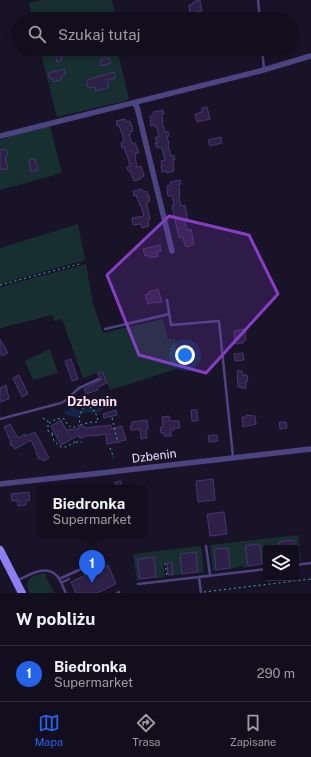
<!DOCTYPE html>
<html lang="pl">
<head>
<meta charset="utf-8">
<style>
	body { margin:0; font-family:"Public Sans",sans-serif; background:#1c1727; color:#f1f3f6 }
	.controls { position:absolute; right:12px; bottom:12px; display:grid; overflow:hidden; border-radius:4px; box-shadow:0 2px 6px #0003 }
	.controls button { width:36px; height:36px; display:grid; place-items:center; padding:0; border:0; border-bottom:1px solid #322e3c; background:#130e1e; color:#f1f3f6; font:20px sans-serif }
	.you { position:absolute; left:185px; top:355px; width:14px; height:14px; margin:-10px; border:3px solid #fff; border-radius:50%; background:#1a73e8; box-shadow:0 0 0 6px #1a73e833 }
	.badge { display:grid; place-items:center; width:26px; height:26px; border-radius:50%; background:#2563eb; color:#fff; font-size:13px; font-weight:700 }
	.pin { position:absolute; translate:-50% -33px; filter:drop-shadow(0 1px 2px #0008) }
	.pin::after { content:''; position:absolute; top:21px; width:14px; height:12px; background:inherit; clip-path:polygon(0 0,100% 0,50% 100%) }
	.popup { position:absolute; left:38px; top:485px; width:108px; height:52px; box-sizing:border-box; display:grid; place-content:center; border-radius:4px; background:#130e1e; filter:drop-shadow(0 1px 3px #0005); font-size:13px; white-space:nowrap; color:#9d9ca4 }
	.popup b { font-size:15px; color:#f1f3f6 }
	.popup::after { content:''; position:absolute; left:50%; top:100%; margin-left:-8px; border:8px solid transparent; border-top-color:#130e1e }
	.list { margin:0; padding:0; list-style:none }
	h2 { display:flex; justify-content:space-between; align-items:center; height:52px; margin:0; padding:0 16px; font-size:17px }
	h2 small { font-size:13px; font-weight:400; color:#9d9ca4 }
	.list li { display:grid; grid-template-columns:26px 1fr auto; gap:12px; align-items:center; box-sizing:border-box; height:56px; padding:0 16px; border-top:1px solid #322e3c }
	.list b { display:block; font-size:15px; white-space:nowrap }
	.list p { margin:0; font-size:13px; white-space:nowrap; color:#9d9ca4 }
	.list em { font-size:13px; font-style:normal; color:#9d9ca4 }
	.icon { flex:none; width:22px; height:22px; fill:none; stroke:currentColor; stroke-width:2; stroke-linecap:round; stroke-linejoin:round }
	.map { position:relative; flex:none; width:311px; height:593px; overflow:hidden }
	.search { position:absolute; background:#130e1e; box-shadow:0 2px 6px #0003; left:12px; right:12px; top:12px; height:44px; display:flex; align-items:center; gap:10px; box-sizing:border-box; padding:0 14px; border-radius:22px; color:#9d9ca4; font-size:15px }
	.sheet { height:108px; background:#130e1e }
	nav { display:flex; justify-content:space-around; align-items:center; box-sizing:border-box; height:56px; border-top:1px solid #322e3c; background:#130e1e; font-size:11px; color:#9d9ca4 }
	nav a { display:grid; justify-items:center; gap:2px }
	nav .on { color:#2563eb }
	.map>svg:first-child { display:block }
	.green { fill:#172f31 }
	.water { fill:#15244a }
	.building { fill:#2d2147; stroke:#473670 }
	.lines { fill:none; stroke-linecap:round; stroke-linejoin:round }
	.path { stroke:#3eaaaf; stroke-width:1; stroke-dasharray:2 3; stroke-linecap:butt }
	.lane { stroke:#4c4381; stroke-width:2.5 }
	.street { stroke:#4c4381; stroke-width:5.5 }
	.secondary { stroke:#8d7ff1; stroke-width:8 }
	.marked { fill:#863ec5; fill-opacity:0.2; stroke:#863ec5; stroke-width:3; stroke-linejoin:round }
	.labels { text-anchor:middle; dominant-baseline:central; stroke-width:4; stroke-linejoin:round; paint-order:stroke }
	.street-label { font-size:12px; fill:#e4ddfb; stroke:#191328 }
	.neighbourhood-label { font-size:13px; font-weight:bold; fill:#fbdfee; stroke:#191328 }
</style>
</head>
<body>
<div class="map">
<svg width="311" height="593" viewBox="0 0 311 593">
	<rect width="100%" height="100%" fill="#191328"/>
	<!-- green -->
	<path class="green" d="M41,0h71l4,19h-83l-4,-16z
		M40,49h77l12,50 -4,2 -68,16z
		M50,126l12,47 -62,17v-50l8,-2 -1,-2z
		M78,224l7,36 -85,24v-36z
		M86,264l7,39 10,30 60,-14 5,20h7l2,30 -67,21 -8,-19 -19,7 -21,-59 -8,2 -2,-6 -52,13v-41z
		M50,349l8,24 -25,7 -8,-19z
		M298,535l3,26h-5v-13h-1l-2,-8 -13,2v6h-14v16l-4,1 -2,-21 -14,2 2,21 -4,1 -1,-2 -13,3 -2,-21 -14,1 2,22h-3l-3,-26z
		M201,546l3,26 -6,1 -2,-21 -16,2 2,21h-9l-1,-13 -9,1 2,14 -9,1 -3,-21 -15,2 2,21 -3,1 -4,-27z
		M45,573l3,2 -3,1 10,17h-25c-8,-14 3,-18 15,-20z"/>
	<!-- water -->
	<path class="water" d="M98,403h3l3,4c-5,12 -18,-1 -27,11l-12,-4 -1,-2 9,-5 7,4 9,-3 6,2 3,-1z"/>
	<!-- building -->
	<path class="building" d="M200,0l2,11 -12,3 -1,-9 4,-1v-2z
		M45,13l1,6h-6l-1,-4z
		M60,52l2,8 -5,2 -2,-9z
		M109,58l2,5 -10,3 -1,-6z
		M64,69l1,5 -4,3v3l-7,2 -1,-3 -4,-1v-5z
		M114,72l1,6 -8,2 2,7 -13,4 -1,-4 -6,1 -2,-2v-6z
		M207,107l3,12 -13,3 -2,-8 7,-2v-4z
		M163,110l1,4 -2,1 1,7h-1l3,10h3l1,4 -2,1 2,6 -1,1 3,12 3,-1 1,5h-2l1,11 -8,2v-2l-4,1 -1,-6h1l-1,-5 4,-1 -3,-11 -2,-2 -3,1 -2,-5h2l-2,-6h4l-2,-9h-1l-1,-3 -4,1 -1,-5h1l-1,-5 4,-1 -1,-3z
		M125,119l1,3 4,-1 1,5 1,-1 1,6 -3,1 1,2h-2l3,9h3l4,10h-4l1,3h-1l2,11 4,-1 3,10 -3,1v2l-7,2 -4,-10h-2l-1,-4 3,-1 -3,-12h-1l-2,-7 -2,1 -1,-5 3,-1 -2,-10h-1l-2,-7 -2,1 -1,-5z
		M221,137l1,6 -12,3 -2,-6z
		M6,149l2,6 -3,1 3,13h-8v-19z
		M35,159l3,11 -7,2 -2,-12z
		M180,180l1,4 -2,1 1,11 -1,1 2,9 4,-1 3,15 -3,2 2,8 4,-1 3,15 -7,3 -2,-1 -2,-9 -4,1 -7,-32 2,-1 -2,-9h-4l-1,-5h1l-1,-5 4,-1 -1,-3z
		M142,189l1,3 4,-1 1,5 1,-1 1,6 -3,1v2l3,15 -2,1 1,6 -7,2 -1,-4 -8,1 -1,-7 12,-2 -3,-10h-1l-4,-11 -2,1 -1,-5z
		M160,245l1,6 -4,1 1,4 -9,2v-3l-4,1 -2,-7z
		M158,289l4,13 -6,1v-1l-8,2 -3,-9 4,-1 -1,-2z
		M245,329l1,10 -3,4 -8,1 -1,-13z
		M0,339l8,14 -6,3 -2,-3z
		M243,353l1,7 -9,1 -1,-7z
		M71,359l7,20 -6,2 -7,-20z
		M102,371l5,12 -9,4v3l-12,4 -2,-5 17,-9v-2l-2,-2 -2,-3z
		M237,371h5l1,4h4l1,6h-2v7h-5v-1h-3z
		M19,375l9,19 -6,3 -9,-19z
		M6,385l3,14 -9,3v-14z
		M116,410l1,5 -13,3 -1,-4z
		M191,410h6l1,11h-6z
		M246,415l9,1 1,8 -13,3 -1,-10h4z
		M169,416l1,5h9l1,7h-6v2h-3v6h-7v-3h-3l-1,-6h3l-1,-10z
		M61,420l5,10 12,-1v-2l6,-1 1,2 26,-3v4l11,-3 4,14 -19,4 -1,-10 -13,2 -5,-1 -4,2 -5,1v-3l-18,10 -10,-19z
		M147,420l1,9 -2,1 1,8 -6,1 -1,-10 -9,1 -1,-4h2v-4z
		M279,422h7l1,6 -7,1z
		M10,424l8,14 7,-4 1,2 9,-4 14,26 -5,3 -2,-2h-3l-3,-6h1l-6,-13 -16,9 -2,-3 -3,-1 1,-3 -7,-15z
		M217,435l1,6 -9,1 -1,-6z
		M213,479l2,21 -17,2 -2,-21z
		M121,481l1,7h-6l-1,-6z
		M29,492l1,8 -4,1v4l-8,1 -1,-6 -5,1 -1,-7z
		M224,512l3,22 -17,2 -3,-22z
		M294,540l1,8h-15l-1,-6z
		M260,544l2,20 -14,2 -3,-20z
		M228,548l2,20 -14,2 -2,-21z
		M196,552l2,20 -16,2 -2,-20z
		M154,557l2,20 -16,2 -3,-20z
		M172,562l1,13h-5l-1,-12z
		M101,563h1l2,4 4,-2 8,19 -19,9h-21l-5,-11 18,-9 -2,-4z"/>
	<g class="lines">
		<!-- path -->
		<path class="path" d="M0,285l79,-21
			M85,407h4l5,2v4l3,2 1,7h-6l-12,3 -1,-8 2,-2v-5z
			M43,418l5,3v3c5,-3 9,-7 16,-5l4,6 4,3 7,-3
			M112,418l6,25
			M48,425v6l5,3
			M52,434l2,7 7,6h5l9,-5 -2,-2
			M76,442h6
			M110,448l4,10
			M165,563l2,13
			M204,592l107,-13"/>
		<!-- lane -->
		<path class="lane" d="M258,0l2,19
			M262,49l2,20
			M167,300l4,25 48,-4 14,136
			M105,329l64,-15
			M0,419l61,-16 4,-2 14,-13 20,-9
			M206,546l4,29
			M296,565l15,-2
			M59,579l40,-18
			M18,580c11,-5 28,-16 39,-4 4,4 6,12 9,17
			M61,583l8,-4
			M138,584l61,-7
			M117,593l2,-1
			M201,593l-2,-16 67,-8"/>
		<!-- street -->
		<path class="street" d="M134,103l3,4 35,144
			M0,136l260,-65 51,-15
			M0,484l92,-10 219,-25"/>
		<!-- secondary -->
		<path class="secondary" d="M0,550l22,43"/>
	</g>
	<!-- marked area -->
	<path class="marked" d="M169,216l80,19 29,59 -72,79 -67,-18 -32,-80z"/>
	<g class="labels">
		<!-- street labels -->
		<g class="street-label">
			<text transform="translate(154 456) rotate(-7)">Dzbenin</text>
		</g>
		<!-- neighbourhood labels -->
		<g class="neighbourhood-label">
			<text x="92" y="401">Dzbenin</text>
		</g>
	</g>
</svg>
<div class="controls">
<button><svg class="icon" aria-label="layers" viewBox="0 0 24 24"><path d="M12 4l9 5-9 5-9-5zM3 14l9 5 9-5"/></svg></button>
</div>
<div class="you"></div>
<div class="pin badge" style="left:92px;top:583px">1</div>
<div class="popup"><b>Biedronka</b>Supermarket</div>
<div class="search"><svg class="icon" aria-label="search" viewBox="0 0 24 24"><circle cx="10" cy="10" r="6"/><path d="M15 15l6 6"/></svg>Szukaj tutaj</div>
</div>
<section class="sheet">
<h2>W pobliżu<small></small></h2>
<ul class="list">
<li><span class="badge">1</span><div><b>Biedronka</b><p>Supermarket</p></div><em>290 m</em></li>
</ul>
</section>
<nav>
<a class="on"><svg class="icon" aria-label="map" viewBox="0 0 24 24"><path d="M3 6l6-2 6 2 6-2v14l-6 2-6-2-6 2zM9 4v14M15 6v14"/></svg>Mapa</a>
<a><svg class="icon" aria-label="directions" viewBox="0 0 24 24"><path d="M12 3l9 9-9 9-9-9zM9 14v-3h6M13 9l2 2-2 2"/></svg>Trasa</a>
<a><svg class="icon" aria-label="saved" viewBox="0 0 24 24"><path d="M7 4h10v16l-5-4-5 4z"/></svg>Zapisane</a>
</nav>
</body>
</html>
